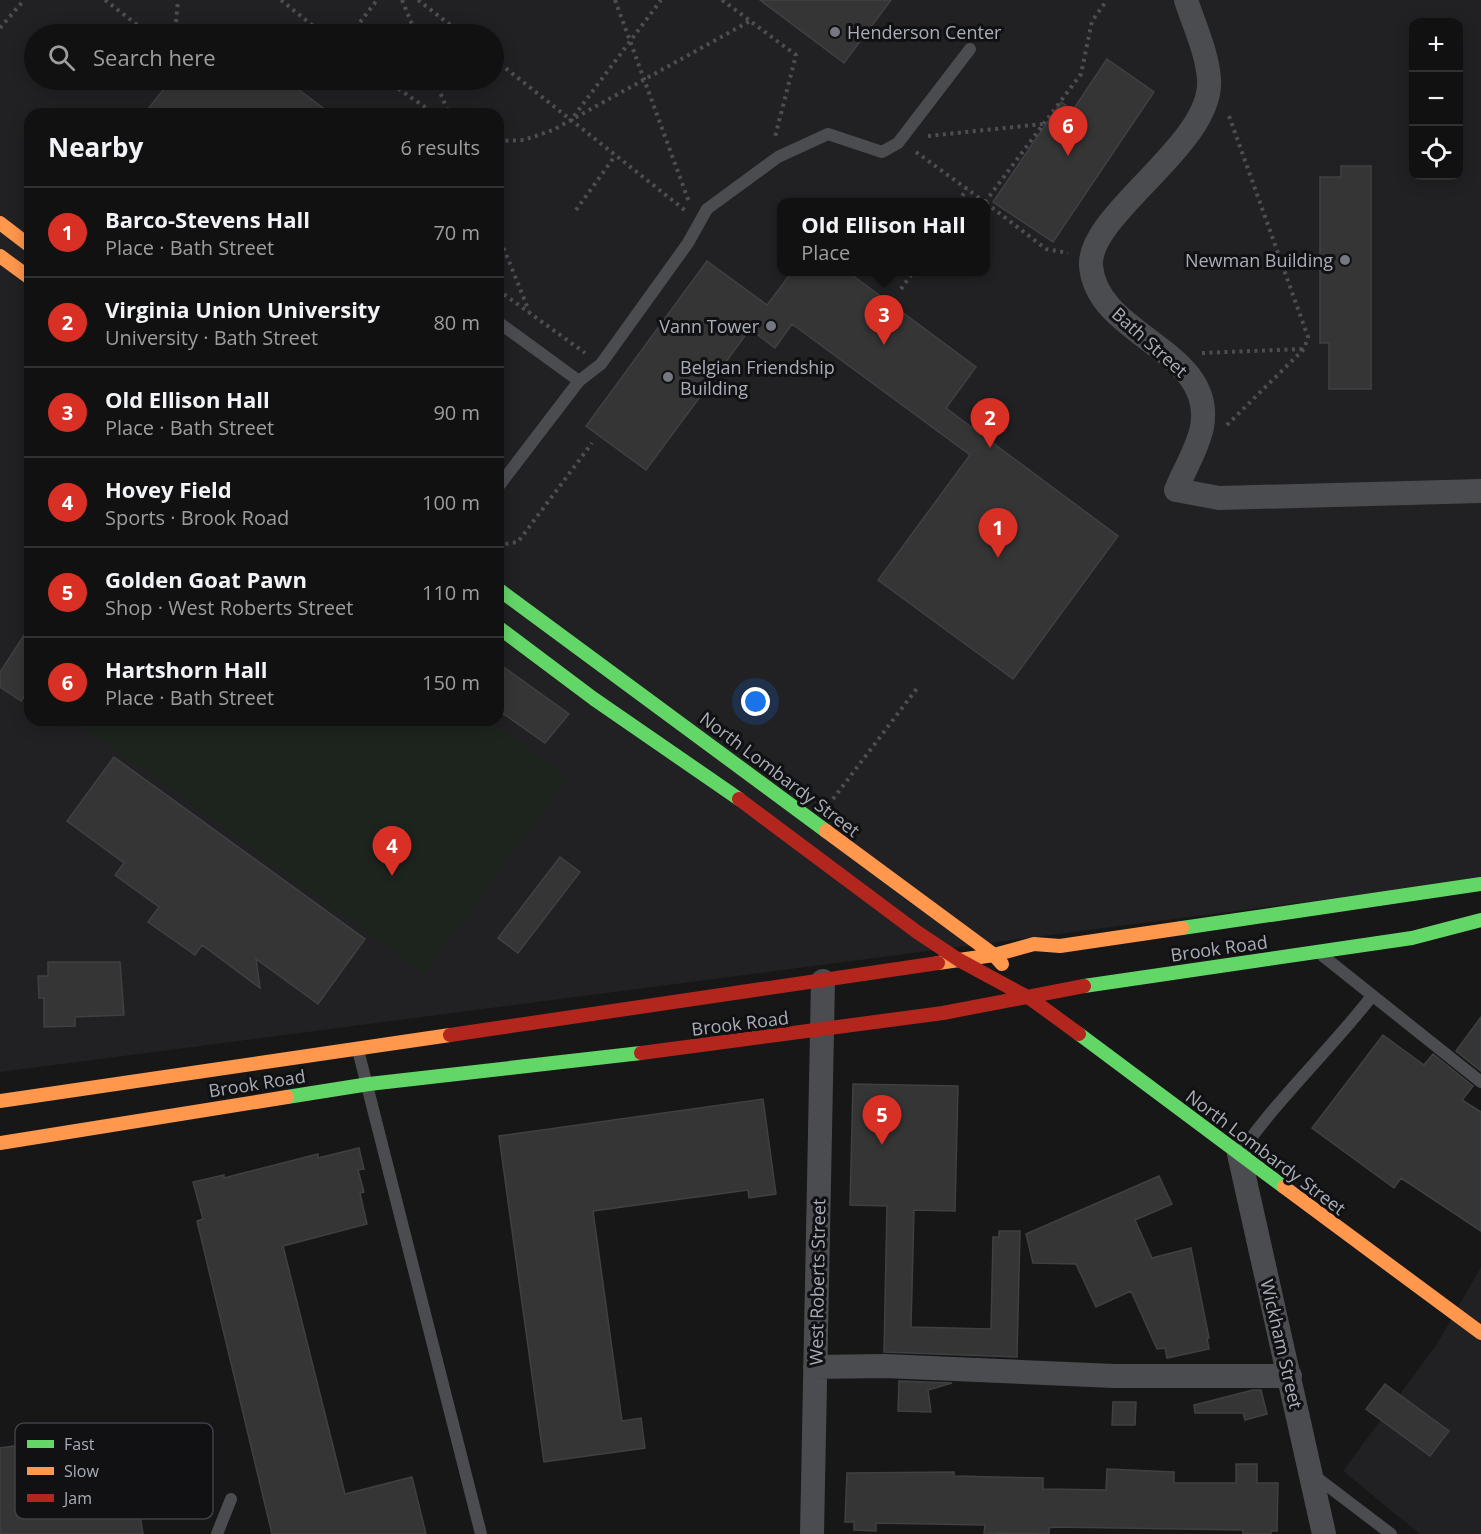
<!DOCTYPE html>
<html lang="en">
<head>
<meta charset="utf-8">
<style>
	body { margin:0; font-family:"Open Sans",sans-serif; background:#1e1f1f; color:#f1f3f6 }
	.controls { position:absolute; right:18px; top:18px; display:grid; overflow:hidden; border-radius:12px; box-shadow:0 3px 15px #0003 }
	.controls button { width:54px; height:54px; display:grid; place-items:center; padding:0; border:0; border-bottom:2px solid #303131; background:#111; color:#f1f3f6; font:30px sans-serif }
	.you { position:absolute; left:756px; top:702px; width:21px; height:21px; margin:-15px; border:4px solid #fff; border-radius:50%; background:#1a73e8; box-shadow:0 0 0 9px #1a73e833 }
	.badge { display:grid; place-items:center; width:39px; height:39px; border-radius:50%; background:#d93025; color:#fff; font-size:20px; font-weight:700 }
	.pin { position:absolute; translate:-50% -50px; filter:drop-shadow(0 2px 3px #0008) }
	.pin::after { content:''; position:absolute; top:32px; width:21px; height:18px; background:inherit; clip-path:polygon(0 0,100% 0,50% 100%) }
	.popup { position:absolute; left:777px; top:198px; width:213px; height:78px; box-sizing:border-box; display:grid; place-content:center; border-radius:12px; background:#111; filter:drop-shadow(0 2px 4px #0005); font-size:20px; white-space:nowrap; color:#9c9d9f }
	.popup b { font-size:22px; color:#f1f3f6 }
	.popup::after { content:''; position:absolute; left:50%; top:100%; margin-left:-12px; border:12px solid transparent; border-top-color:#111 }
	.list { margin:0; padding:0; list-style:none }
	h2 { display:flex; justify-content:space-between; align-items:center; height:78px; margin:0; padding:0 24px; font-size:26px }
	h2 small { font-size:20px; font-weight:400; color:#9c9d9f }
	.list li { display:grid; grid-template-columns:39px 1fr auto; gap:18px; align-items:center; box-sizing:border-box; height:90px; padding:0 24px; border-top:2px solid #303131 }
	.list b { display:block; font-size:22px; white-space:nowrap }
	.list p { margin:0; font-size:20px; white-space:nowrap; color:#9c9d9f }
	.list em { font-size:20px; font-style:normal; color:#9c9d9f }
	.icon { flex:none; width:33px; height:33px; fill:none; stroke:currentColor; stroke-width:2; stroke-linecap:round; stroke-linejoin:round }
	.map { position:relative; flex:none; width:1481px; height:1534px; overflow:hidden }
	.search { position:absolute; background:#111; box-shadow:0 3px 15px #0003; left:24px; top:24px; width:480px; height:66px; display:flex; align-items:center; gap:15px; box-sizing:border-box; padding:0 21px; border-radius:33px; color:#9c9d9f; font-size:22px }
	.panel { position:absolute; background:#111; box-shadow:0 3px 15px #0003; left:24px; top:108px; width:480px; height:618px; border-radius:18px }
	.map>svg:first-child { display:block }
	.built { fill:#212123; fill-rule:evenodd }
	.green { fill:#1d241e }
	.building { fill:#353536; stroke:#3f4043; stroke-width:1.5 }
	.lines { fill:none; stroke-linecap:round; stroke-linejoin:round }
	.path { stroke:#4d4e52; stroke-width:4; stroke-dasharray:3 4.5; stroke-linecap:butt }
	.lane { stroke:#4b4c50; stroke-width:12 }
	.street { stroke:#4b4c50; stroke-width:24 }
	.fast { stroke:#63d668; stroke-width:14 }
	.slow { stroke:#ff974d; stroke-width:14 }
	.jam { stroke:#b3261e; stroke-width:14 }
	.poi-dot { fill:#757880; stroke:#111113; stroke-width:2 }
	.labels { text-anchor:middle; dominant-baseline:central; stroke-width:6; stroke-linejoin:round; paint-order:stroke }
	.poi-label { font-size:18px; fill:#a8adb8; stroke:#111113; text-anchor:start }
	.street-label { font-size:18px; fill:#a8adb8; stroke:#111113 }
	.key { fill:#111113; stroke:#3e4045; stroke-width:1.5 }
	.key-label { font-size:16px; fill:#a8adb8 }
</style>
</head>
<body>
<div class="map">
<svg width="1481" height="1534" viewBox="0 0 1481 1534">
	<rect width="100%" height="100%" fill="#171717"/>
	<!-- built -->
	<path class="built" d="M0,0h1481v879l-1481,193zM1414,22h44v154h-44zM34,34h460v46h-460zM30,114h468v606h-468zM782,202h204v70h-204z
		M1481,1267v267h-61l-77,-63 94,-127z"/>
	<!-- green -->
	<path class="green" d="M75,720h415l78,57 -144,198z"/>
	<!-- building -->
	<path class="building" d="M760,0h131l-47,63z
		M1107,59l47,33 -101,150 -60,-40 68,-100 12,8z
		M171,80h115l45,34h-187z
		M1341,166h30v223h-42v-46h-9v-166h21z
		M707,261l60,44 25,-33h56l128,95 -30,41 172,128 -105,143 -135,-99 92,-125 -178,-131 -17,24 -25,-19 -104,141 -60,-44z
		M30,626v62l-9,13 -21,-14v-15z
		M498,663l71,51 -24,29 -47,-33z
		M114,757l251,182 -47,65 -62,-45 4,29 -58,-43 -7,10 -47,-33 11,-15 -44,-32 9,-12 -57,-42z
		M560,857l20,15 -62,81 -20,-15z
		M48,962h72l4,53 -49,2v9l-31,1v-29h-5l-1,-22h10z
		M1481,1017v54l-25,-20z
		M1383,1035l41,30 9,-11 40,32 -11,14 19,12v119l-80,-53 -7,10 -82,-60z
		M853,1084l105,2 -3,125 -41,-1 -3,117 80,2 2,-92h6v-6h21l-3,126 -133,-5 3,-146 -37,-1z
		M763,1099l13,95 -27,4 -1,-8 -155,21 29,210 19,-3 4,30 -101,14 -45,-326z
		M359,1148l5,21 -6,1 6,22 -4,1 7,31 -84,22 62,248 67,-17 14,57h-154l-75,-313 6,-2 -10,-37 31,-7v3l94,-24v4z
		M1159,1176l13,28 -37,16 17,38 39,-10 18,90h-2l2,11 -42,9 -2,-10 -8,1 -26,-58 -35,16 -20,-43 -43,-1 -7,-29z
		M899,1381l53,2 -24,7 3,22 -33,-1z
		M1385,1384l64,47 -19,25 -64,-47z
		M1253,1390h8l6,24 -22,6 -2,-7h-48l-1,-8z
		M1113,1402h23l-1,23h-23z
		M92,1435l11,78 36,-5 4,26h-143v-86z
		M1236,1464h21v19h21l-1,48h-6v3h-28v-4l-188,-3 -6,1v6l-65,-1 1,-8 -109,-2v8l-22,-1v-8h-9l2,-49 107,-1v4l89,2v11l63,1 1,-21 67,3v11h62z"/>
	<g class="lines">
		<!-- path -->
		<path class="path" d="M105,0l44,34
			M281,0l42,34
			M402,0l14,34
			M418,0l44,34
			M615,0l74,202
			M722,0l74,55 -21,82
			M0,28l24,-28
			M167,34l9,-12 2,-22
			M351,34l26,-34
			M494,59l192,152
			M386,80l49,34
			M435,80l14,34
			M574,116l87,-116
			M928,136l115,-12
			M498,141l26,-1 29,-10 197,-109
			M916,152l69,50
			M958,202l9,-13
			M985,202l96,-128 11,-53 15,-21
			M986,203l60,46 22,4
			M576,210l39,-54
			M498,234l31,77
			M901,289l12,-17
			M498,290l87,63
			M1202,353l101,-4
			M1227,425l77,-76 4,-12 -80,-224
			M498,545l20,-3 74,-99
			M833,799l85,-112"/>
		<!-- lane -->
		<path class="lane" d="M498,322l81,59
			M498,487l81,-106 22,-17 87,-121 19,-34 71,-52 50,-23 54,18 16,-9 72,-94
			M1323,956l158,126
			M358,1050l123,484
			M1240,1153c40,-57 90,-103 132,-157
			M1312,1474l79,60
			M217,1534l14,-35"/>
		<!-- street -->
		<path class="street" d="M1186,0c8,25 21,52 23,79 5,65 -122,135 -118,187 6,71 125,83 111,161 -4,21 -18,43 -26,63l43,8 262,-7
			M1239,1154l85,380
			M815,1367l70,-1 229,10h176
			M812,1534l11,-553"/>
		<!-- fast -->
		<path class="fast" d="M498,589l328,242
			M498,627l96,72 145,100
			M1182,928l299,-44
			M1084,986l328,-48 69,-18
			M1079,1034l205,153
			M287,1097l82,-13 272,-31"/>
		<!-- slow -->
		<path class="slow" d="M0,223l30,23
			M0,256l30,22
			M826,831l168,124 8,9
			M938,963l56,-8 40,-11 26,2 122,-18
			M0,1101l450,-66
			M0,1143l287,-46
			M1284,1187l197,146"/>
		<!-- jam -->
		<path class="jam" d="M739,799l178,133 42,28 72,39 48,35
			M450,1035l488,-72
			M641,1053l302,-40 141,-27"/>
	</g>
	<!-- markers -->
	<g class="poi-dot">
		<circle cx="835" cy="32" r="6"/>
		<circle cx="1345" cy="260" r="6"/>
		<circle cx="771" cy="326" r="6"/>
		<circle cx="668" cy="377" r="6"/>
	</g>
	<g class="labels">
		<!-- poi labels -->
		<g class="poi-label">
			<text x="847" y="32">Henderson Center</text>
			<text x="1333" y="260" text-anchor="end">Newman Building</text>
			<text x="759" y="326" text-anchor="end">Vann Tower</text>
			<text x="680" y="367">Belgian Friendship<tspan x="680" dy="21">Building</tspan></text>
		</g>
		<!-- street labels -->
		<g class="street-label">
			<text transform="translate(1150 342) rotate(42)">Bath Street</text>
			<text transform="translate(780 774) rotate(37)">North Lombardy Street</text>
			<text transform="translate(1219 948) rotate(-8)">Brook Road</text>
			<text transform="translate(740 1023) rotate(-7)">Brook Road</text>
			<text transform="translate(257 1083) rotate(-9)">Brook Road</text>
			<text transform="translate(1266 1152) rotate(37)">North Lombardy Street</text>
			<text transform="translate(817 1282) rotate(-89)">West Roberts Street</text>
			<text transform="translate(1282 1344) rotate(77)">Wickham Street</text>
		</g>
	</g>
	<!-- legend -->
	<rect x="15" y="1423" width="198" height="96" rx="9" class="key"/>
	<rect x="27" y="1440" width="27" height="8" fill="#63d668"/>
	<rect x="27" y="1467" width="27" height="8" fill="#ff974d"/>
	<rect x="27" y="1494" width="27" height="8" fill="#b3261e"/>
	<g class="key-label">
		<text x="64" y="1450">Fast</text>
		<text x="64" y="1477">Slow</text>
		<text x="64" y="1504">Jam</text>
	</g>
</svg>
<div class="controls">
<button>+</button>
<button>−</button>
<button><svg class="icon" aria-label="locate" viewBox="0 0 24 24"><circle cx="12" cy="12" r="6"/><path d="M12 2v4M12 18v4M2 12h4M18 12h4"/></svg></button>
</div>
<div class="you"></div>
<div class="pin badge" style="left:998px;top:558px">1</div>
<div class="pin badge" style="left:990px;top:448px">2</div>
<div class="pin badge" style="left:884px;top:345px">3</div>
<div class="popup"><b>Old Ellison Hall</b>Place</div>
<div class="pin badge" style="left:392px;top:876px">4</div>
<div class="pin badge" style="left:882px;top:1145px">5</div>
<div class="pin badge" style="left:1068px;top:156px">6</div>
<div class="search"><svg class="icon" aria-label="search" viewBox="0 0 24 24"><circle cx="10" cy="10" r="6"/><path d="M15 15l6 6"/></svg>Search here</div>
<section class="panel">
<h2>Nearby<small>6 results</small></h2>
<ul class="list">
<li><span class="badge">1</span><div><b>Barco-Stevens Hall</b><p>Place · Bath Street</p></div><em>70 m</em></li>
<li><span class="badge">2</span><div><b>Virginia Union University</b><p>University · Bath Street</p></div><em>80 m</em></li>
<li><span class="badge">3</span><div><b>Old Ellison Hall</b><p>Place · Bath Street</p></div><em>90 m</em></li>
<li><span class="badge">4</span><div><b>Hovey Field</b><p>Sports · Brook Road</p></div><em>100 m</em></li>
<li><span class="badge">5</span><div><b>Golden Goat Pawn</b><p>Shop · West Roberts Street</p></div><em>110 m</em></li>
<li><span class="badge">6</span><div><b>Hartshorn Hall</b><p>Place · Bath Street</p></div><em>150 m</em></li>
</ul>
</section>
</div>
</body>
</html>
